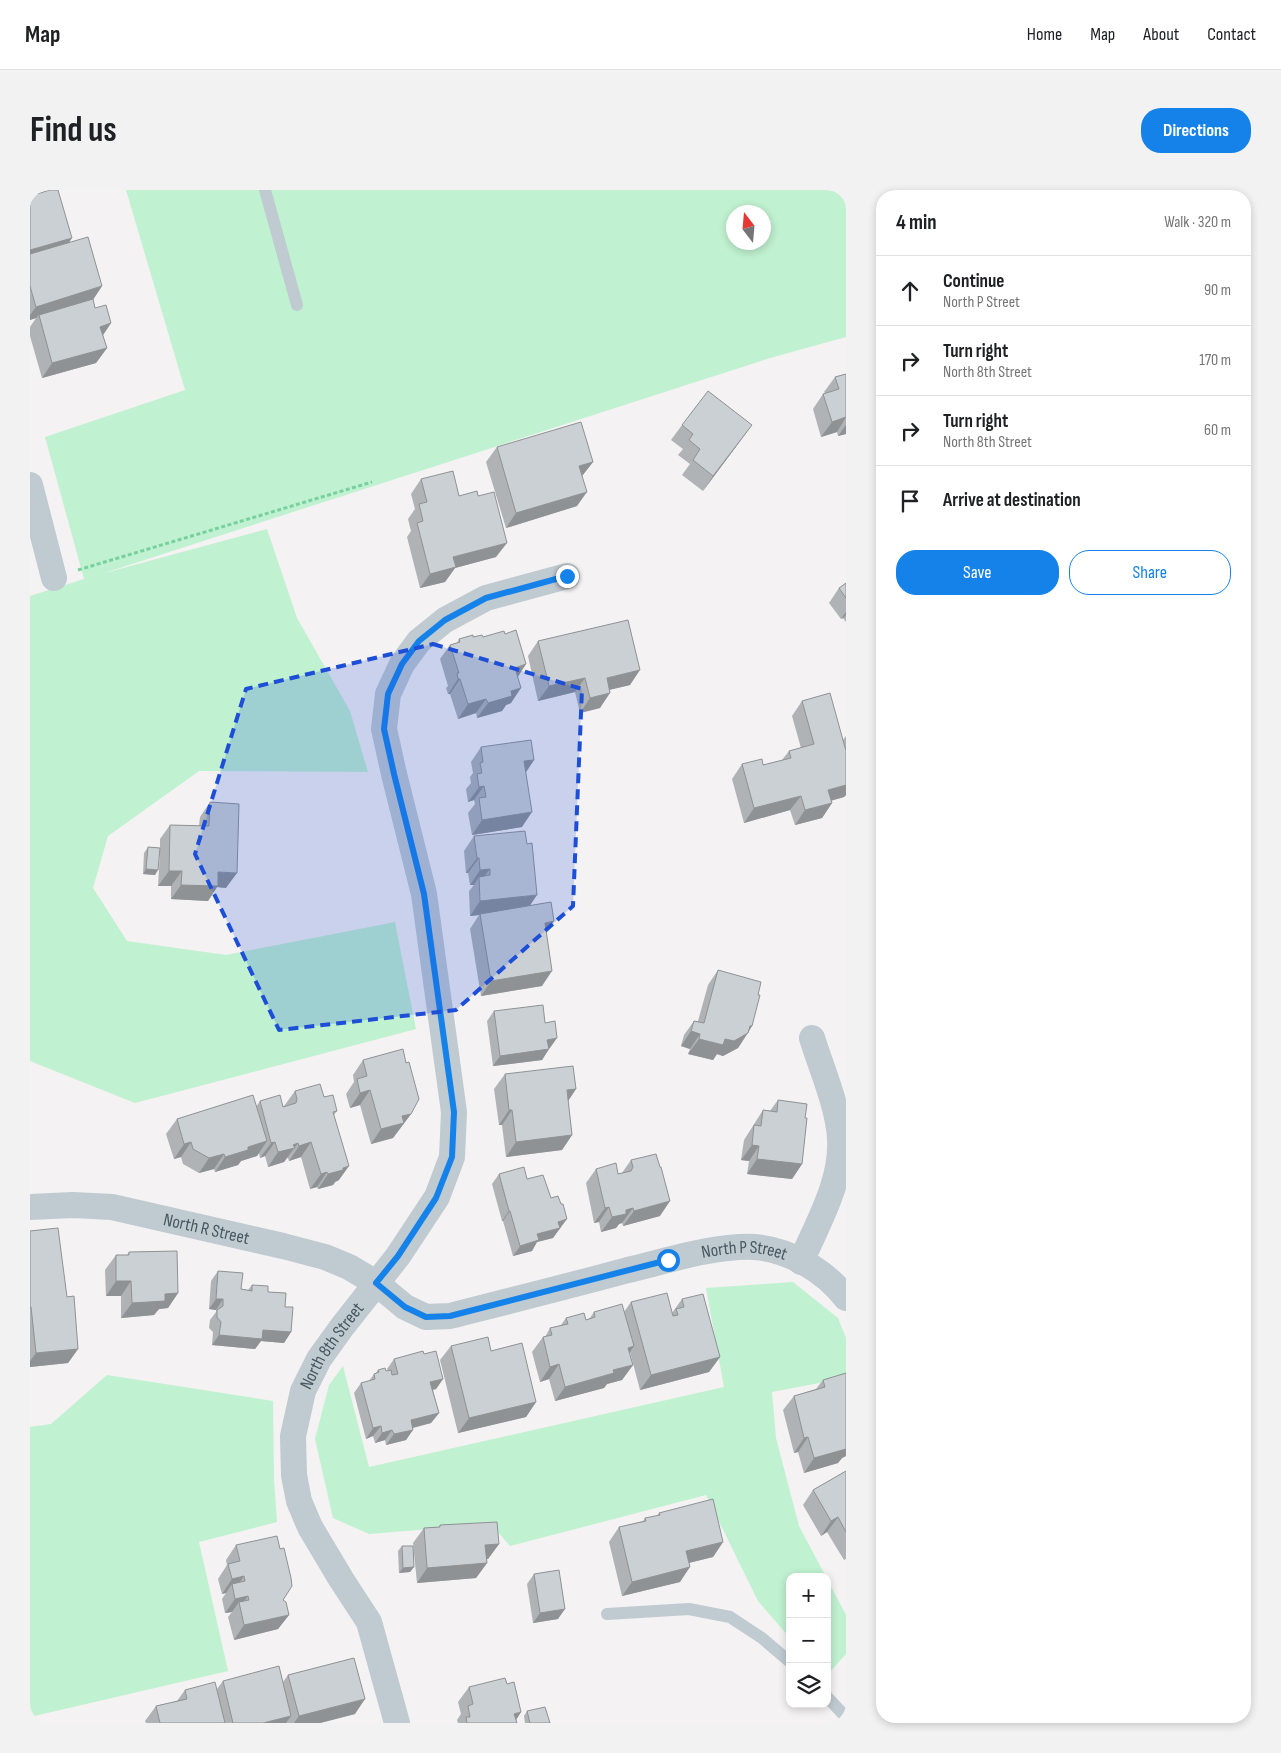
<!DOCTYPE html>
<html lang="en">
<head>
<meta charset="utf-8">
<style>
	body { margin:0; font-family:"Sofia Sans Condensed",sans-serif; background:#f2f2f2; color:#202124 }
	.controls { position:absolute; right:15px; bottom:15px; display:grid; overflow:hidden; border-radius:10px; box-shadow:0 2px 8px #0003 }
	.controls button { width:45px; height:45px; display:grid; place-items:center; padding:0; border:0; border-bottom:1px solid #e0e0e0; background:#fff; color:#202124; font:25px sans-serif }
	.compass { position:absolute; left:696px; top:15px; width:45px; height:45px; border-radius:50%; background:#fff; box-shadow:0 2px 8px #0003; rotate:344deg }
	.stop { position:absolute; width:15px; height:15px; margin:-11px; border:4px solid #1582ea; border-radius:50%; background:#fff }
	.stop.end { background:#1582ea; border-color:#fff; box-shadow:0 1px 5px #0008 }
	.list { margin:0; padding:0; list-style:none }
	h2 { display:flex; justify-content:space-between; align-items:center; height:65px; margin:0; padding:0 20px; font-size:21px }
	h2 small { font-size:16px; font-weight:400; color:#757577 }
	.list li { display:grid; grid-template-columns:32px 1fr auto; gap:15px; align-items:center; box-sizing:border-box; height:70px; padding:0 20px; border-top:1px solid #e0e0e0 }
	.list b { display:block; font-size:19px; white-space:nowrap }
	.list p { margin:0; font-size:16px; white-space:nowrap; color:#757577 }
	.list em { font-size:16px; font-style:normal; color:#757577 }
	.actions { display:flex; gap:10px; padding:15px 20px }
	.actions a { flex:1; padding:11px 0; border:1px solid #1582ea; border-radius:20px; text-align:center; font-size:18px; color:#1582ea }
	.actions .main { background:#1582ea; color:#fff }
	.icon { flex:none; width:28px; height:28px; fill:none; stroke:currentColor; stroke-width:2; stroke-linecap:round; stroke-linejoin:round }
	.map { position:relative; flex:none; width:816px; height:1533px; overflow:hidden; border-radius:20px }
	header { display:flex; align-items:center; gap:30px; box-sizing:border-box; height:70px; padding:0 25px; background:#fff; border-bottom:1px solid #e0e0e0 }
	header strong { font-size:24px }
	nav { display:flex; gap:28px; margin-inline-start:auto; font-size:18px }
	.intro { display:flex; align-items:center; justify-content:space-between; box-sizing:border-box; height:120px; padding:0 30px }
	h1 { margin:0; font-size:35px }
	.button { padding:12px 22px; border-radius:20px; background:#1582ea; color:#fff; font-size:18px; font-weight:700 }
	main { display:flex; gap:30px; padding:0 30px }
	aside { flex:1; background:#fff; border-radius:20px; box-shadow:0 2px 8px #0003 }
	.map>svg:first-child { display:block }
	.green { fill:#c0f1d0; fill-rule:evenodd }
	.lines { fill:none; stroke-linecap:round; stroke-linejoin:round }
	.path { stroke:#77d09e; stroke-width:3; stroke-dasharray:4 2.5; stroke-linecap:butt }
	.lane { stroke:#bfcad1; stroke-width:12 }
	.street { stroke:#bfcad1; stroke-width:26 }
	.wall { fill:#afb3b6 }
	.shaded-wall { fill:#8e9294 }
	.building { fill:#cbd0d4; stroke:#8e9294 }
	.route { stroke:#1582ea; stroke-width:6 }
	.marked { fill:#1d4ed8; fill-opacity:0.2; stroke:#1d4ed8; stroke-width:4; stroke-dasharray:10 6; stroke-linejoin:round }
	.labels { text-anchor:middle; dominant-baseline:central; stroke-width:4; stroke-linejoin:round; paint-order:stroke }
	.street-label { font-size:18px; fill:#495760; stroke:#fff }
</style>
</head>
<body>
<header>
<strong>Map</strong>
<nav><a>Home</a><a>Map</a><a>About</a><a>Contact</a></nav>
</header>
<div class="intro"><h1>Find us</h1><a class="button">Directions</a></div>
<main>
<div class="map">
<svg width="816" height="1533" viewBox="0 0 816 1533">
	<rect width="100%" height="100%" fill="#f4f2f2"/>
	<!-- green -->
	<path class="green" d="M96,0h720v147l-76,21 -669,216 166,-45 30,89 53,93 18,61 -169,-1 -91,65 -15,52 34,53 99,14 169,-33 21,107 -281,74 -105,-42v-465l54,-17 -39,-142 140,-47zM704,22h30v30h-30z
		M763,1092l45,36 8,20v40l-74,14 4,46 23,88 27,51h-36v61l-32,-37 -52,-106 -196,51 -19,-22 -122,10 -36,-16 -18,-79 14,-54 14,-19 26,101 355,-80 -18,-99z
		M77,1185l166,26 1,78 3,43 -78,20 29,129 -198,46v-290l21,-3z
		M797,1389l19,36v39l-19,21z"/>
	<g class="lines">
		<!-- path -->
		<path class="path" d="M48,380l294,-88"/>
		<!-- lane -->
		<path class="lane" d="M235,0l32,115
			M577,1424l82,-5 41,8 32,21 28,24
			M797,1507l19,20"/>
		<!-- street -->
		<g class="street">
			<path d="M0,295l24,93"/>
			<path id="s1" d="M0,1017l43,-2 39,2 171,39 42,11 24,10 27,16 29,24 21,10 24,-1c59,-15 119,-30 178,-46 38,-9 88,-25 127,-23 35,3 70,24 91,51"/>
			<path d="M771,1072c16,-38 42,-81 39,-124 -2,-32 -18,-68 -28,-100"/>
			<path id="s2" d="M367,1533l-28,-101 -28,-43 -31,-52 -11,-26 -5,-26 -1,-39 10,-45 16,-32 23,-32 56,-71 39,-59 15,-40 2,-45 -30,-218 -30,-120 -10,-45 4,-35 14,-30 17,-23 26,-21 41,-22 81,-22"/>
		</g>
	</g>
	<!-- wall -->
	<path class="wall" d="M0,6l39,47 33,43 -9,14 2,8 16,15 -8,12 4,13 -11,15 -54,15 -12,-42v-9l6,-9 -6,2z
		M816,184v60l-8,2 -1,-4 -16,5 -8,-28 10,-15 2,-1 -1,-1 11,-15z
		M652,235l59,15 -38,51 -21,-16 8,-11 -12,-9 5,-6 -12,-9z
		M467,257l96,15 -11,14 -5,30 -71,22 -20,-66z
		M391,289l38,17 37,61 -41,11 -10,14 -25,6 -13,-51 4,-6 -3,-12 7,-10 -4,-15z
		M816,393v39l-3,-4 -2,1 -12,-16 10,-15z
		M475,444l21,30 -8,13 -7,26 -5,2 -4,6 -25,7 -1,-5 -18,6 -8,-25h-2l-2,-6 2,-2 -8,-27 10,-14 7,-2 2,-4 24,-2z
		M508,451l92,44 -21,5 -9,18 -20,5 -5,-21 -37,9 -10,-45z
		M772,511l41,39 3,-4v59l-2,2 -13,4 1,2 -10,15 -27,7 -5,-15 -46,13 -12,-44 10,-15 21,1 19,-5 7,-9 12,-3 -9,-32z
		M451,557l53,13 -8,12 -4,55 -50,8 -4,-22 7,-9 -1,-4 -6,2 -2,-13 5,-6 -1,-6 3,-4 -2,-11z
		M180,612l16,86 -9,-1 -9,14 -37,-2v-13h-13l2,-35 -5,24 -12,-1 1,-21 4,-6 12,1v-9l10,-14 29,1 1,-9z
		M444,646l56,70 16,27 -4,53 -61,10 -11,-67 9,-14 -9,1 -1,-25 5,-6h-4l-2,-12h-2l-2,-22z
		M688,780l40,25 -6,31 -4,7 -10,15 -15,8 -6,-2 -4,6 -25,-6 2,-5 -9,-3 3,-11 10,-14h4l10,-36z
		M464,821l51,12 5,25h-1v1l-7,11 -49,6 -6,-45z
		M333,870l48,54 -18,24 -22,6 -11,-39 -10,3 -4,-14 8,-12 -1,-7z
		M475,884l71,15 -8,12 4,34 -10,15 -56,7 -4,-32h-3l-5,-36z
		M265,901l29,6 13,14 -3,4 5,65 -4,2 -2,3 -15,4 -1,-2 -7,2 -9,-32 -12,4 -1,-3h-1l-3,4 -16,5 -3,-11 -5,2 -1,-5 -2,3 -16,5 -3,4 -23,7 -1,-3 -15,4 -16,-9 -2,-7 -7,2 -8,-25 11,-15 79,-12 4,-6 23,6 1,-1z
		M748,910l27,18 -3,46 -10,15 -45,-5 2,-13 -8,-1 3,-20 19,-30 7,1z
		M601,970l29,56 -37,10 -1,-3 -3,1 -3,4 -15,4 -2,-10 -5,1 -8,-40 10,-14 22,5 4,-1z
		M469,984l28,5 33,50 -2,1 -5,8 -16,4 -5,9 -19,5 -10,-35h-1l-10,-37z
		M0,1041l37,66 11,52 -10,14 -38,4z
		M99,1062l49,41 -10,15 -9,1 -5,6 -33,3v-22h-15l-1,-26 11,-15h11z
		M188,1081l23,18 7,1 4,-5 16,7 17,15 6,25 -7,11 -23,-2 -6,8 -43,-4 1,-13 -4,-4 1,-8 6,-8v-2l-7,-1 2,-28z
		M652,1109l38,58 -11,15 -69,18 -10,-38 -1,1 4,12 -11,15 -15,4 -3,4 -49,13 -6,-22 -9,3 -8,-30 11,-15h2l5,-9 11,-3 5,-7 20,2 4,-2 4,-6h30l7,-10 41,11z
		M421,1156l40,5 45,51 -10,15 -68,16 -18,-73z
		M394,1164l19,25 -7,10 -3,1 6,23 -8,10 -18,5 -7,12 -20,5 -1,-5 -10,3 -2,-7 -7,3 -12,-46 7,-10 8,-2 5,-7 2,-1 2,-3 8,1h2l-1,-2 7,-10z
		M816,1183v83l-4,2 -4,5 -34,10 -6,-21 -4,1 -11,-43 11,-14 22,-7 7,-9z
		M816,1281v88l-2,1 -17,-28 -6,4 -18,-31 10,-15z
		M629,1323l64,29 -10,15 -24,6 -9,19 -58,14 -13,-54 10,-15 24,-6 2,-3 12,-2z
		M410,1335l59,19 -11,15h-2l1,4 -11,15 -59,5 -4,-40 11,-15 15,-1z
		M206,1355l47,55 6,15 -11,14 -44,11 -6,-23 4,-5 -7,1 -3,-14 4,-6 -4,1 -4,-15 9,-14 -1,-5z
		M372,1356l12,21 -4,5 -11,1 -1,-22z
		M504,1384l24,45 -25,4 -6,-39z
		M258,1485l67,39 -35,9h-174l-1,-2 11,-15 21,-5 8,-11 32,-1 6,-8 60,1z
		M477,1494l14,28 -5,8 1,3h-59l-1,-3 4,-6 -3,-12 11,-15z
		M497,1521l23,12h-25l-1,-7z"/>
	<!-- shaded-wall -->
	<path class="shaded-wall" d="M42,48l-7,11 -35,9v-8z
		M72,96l-10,15 -53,14 -3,3 -6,2v-5l6,-8z
		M81,133l-10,15 -1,-11z
		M77,158l-11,15 -54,15 10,-15z
		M816,227l-9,15 -16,5 11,-15z
		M722,235l-11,15 -38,51 10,-15z
		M816,235v9l-8,2z
		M563,272l-11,14 -3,-10z
		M557,302l-10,14 -71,22 10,-15z
		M477,353l-11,14 -41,11 -10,14 -25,6 10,-14 23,-17z
		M816,422v3l-3,3 -2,1z
		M496,474l-10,15 -1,-11z
		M610,480l-10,15 -34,8 11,-15z
		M555,488l-10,14 -37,9 11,-15z
		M428,489h2l-10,15h-2z
		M491,498l-10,15 -5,2 -4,6 -25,7 11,-15 23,-12z
		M580,503l-10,15 -20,5 10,-15z
		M456,509l-10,14 -18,6 10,-15z
		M504,570l-10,15v-14z
		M816,595v10l-2,2 -26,7 10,-14z
		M454,596l-10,14 -6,2 11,-15z
		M771,606l-11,14 -46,13 10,-15z
		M802,613l-10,15 -27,7 10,-15z
		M502,622l-10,15 -50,8 10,-15z
		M447,668h2l-11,15h-2z
		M116,679l12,1 -3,5 -12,-1z
		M460,679l-11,14v-6l-5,8h-4l10,-15z
		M139,681h13l-11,15h-13z
		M188,682l19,1 -11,15 -9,-1 -9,14 -37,-2 10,-14z
		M507,705l-10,15 -47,4 -1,1 -9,1 10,-15z
		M524,731l-10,15 1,-13z
		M522,781l-10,15 -61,10 10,-15z
		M720,836h2l-14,22 -15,8 -6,-2 -4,6 -25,-6 11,-15h26z
		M661,841l9,3 -10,15 -9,-3z
		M527,848l-7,10 -10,2 7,-10z
		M519,859l-7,11 -49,6 7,-10z
		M546,899l-10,15 1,-14z
		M340,900l-10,15 -10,3 10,-15z
		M479,920h3l-10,15h-3z
		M381,924l-18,24 -22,6 10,-15 21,-13z
		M542,945l-10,15 -56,7 10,-15z
		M237,951l-10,15 -16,5 -3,4 -23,7 10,-15 23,-10z
		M161,952l-10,15 -7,2 10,-15z
		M245,952l-10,14 -5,2 11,-15z
		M281,952l-10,15 -12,4 10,-15z
		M268,953l-14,19 -16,5 10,-15 15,-7z
		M722,955l7,1 -10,15 -8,-1z
		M194,964l-10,15 -15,4 10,-15z
		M727,969l45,5 -10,15 -45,-5z
		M319,976l-10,14 -4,2 -2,3 -15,4 10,-15 15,-6z
		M297,982l-10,15 -7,2 11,-15z
		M640,1011l-10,15 -37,10 11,-15z
		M579,1017l-10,15 -5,1 11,-15z
		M603,1018l-11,15 -3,1 -3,4 -15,4 11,-15 14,-7z
		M479,1021h1l-7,10h-1z
		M537,1029l-14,19 -16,4 -5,9 -19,5 7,-10 17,-12 21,-12z
		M86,1091h15l-10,15h-15z
		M148,1103l-10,15 -9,1 -5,6 -33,3 11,-15 33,-9z
		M186,1109h7l-7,11 -7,-1z
		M233,1140l28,2 -7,11 -23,-2 -6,8 -43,-4 7,-10z
		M604,1156l-10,15 4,-13z
		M48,1159l-10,14 -38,4v-6l6,-8z
		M690,1167l-11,15 -69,18 11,-15z
		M529,1174l-10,15 -9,3 10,-15z
		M603,1175l-11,15 -15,4 -3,4 -49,13 10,-14 48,-17z
		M413,1189l-7,10 -13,3 7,-10z
		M506,1212l-10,15 -68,16 11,-15z
		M409,1223l-8,10 -27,7 7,-10z
		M351,1236l-8,10 -7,3 7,-11z
		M362,1240l-7,10 -10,3 7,-10z
		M383,1240l-7,10 -20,5 8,-11z
		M778,1247l-10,15 -4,1 10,-15z
		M816,1256v10l-4,2 -4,5 -34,10 10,-15z
		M808,1327l-11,15 -6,4 10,-15z
		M693,1352l-10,15 -37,9 10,-15z
		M469,1354l-11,15h-13l10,-14z
		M457,1373l-11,15 -59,5 10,-15z
		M384,1377l-4,5 -11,1 4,-5z
		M660,1377l-10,15 -58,14 10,-14z
		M214,1386l-10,15 -2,-7 -6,9 -4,1 10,-15z
		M218,1406l-8,11 -1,-5 -7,10 -7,1 10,-14z
		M535,1419l-7,10 -25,4 7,-10z
		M259,1425l-11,14 -44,11 10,-15z
		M335,1509l-10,15 -35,9h-26l5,-7z
		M491,1522l-7,11v-9z
		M261,1526l-5,7h-23z"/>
	<!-- building -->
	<path class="building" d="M20,0h8l14,48 -42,12v-54z
		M58,47l14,49 -66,21 -6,-21v-32z
		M63,109l2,9 11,-3 5,18 -11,4 7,21 -55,15 -13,-48z
		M816,184v43l-14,5 -9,-28 16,-5 -4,-12z
		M678,201l44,34 -39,51 -20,-16 7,-11 -11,-9 4,-6 -11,-9z
		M551,232l12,40 -14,4 8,26 -71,21 -19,-66z
		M423,281l6,25 18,-5 1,5 16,-4 13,51 -54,14 3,10 -26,7 -13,-51 6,-2 -4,-17 8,-2 -6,-23z
		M816,393v15l-7,-10z
		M598,430l12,50 -33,8 3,15 -20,5 -5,-20 -36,8 -11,-45z
		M486,440l10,34 -11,4 6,20 -10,3 1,5 -24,7 -2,-4 -18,5 -8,-25h-2l-1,-6h2l-9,-28 10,-3 -1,-3 14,-4v2l9,-2 1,2 21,-6 1,3z
		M800,503l16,58v34l-18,5 4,13 -27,7 -4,-14 -47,12 -12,-44 20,-5 1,6 28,-7 -2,-7 25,-7 -12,-43z
		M501,550l3,20 -10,1 8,51 -50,8 -3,-22 7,-1 -2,-11 -5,1 -2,-13 5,-1 -2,-10 3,-1 -2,-15z
		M180,612l29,2 -2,69 -19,-1v14l-37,-1 1,-14h-13l1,-46 39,1z
		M495,641l2,13 5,-1 5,52 -57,6 -1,-24 11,-2v-6l-10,1 -1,-12h-2l-3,-22z
		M118,657l12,1 -2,22 -12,-1z
		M521,712l3,19 -9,2 7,48 -61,10 -11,-67z
		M688,780l43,12 -3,13h2l-8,31h-2l-2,7 -14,8 -9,-2 -2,6 -24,-6 1,-5 -9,-3 3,-10 10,2z
		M513,815l2,18 10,-2 2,17 -10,2 2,9 -49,7 -6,-45z
		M373,859l3,14 3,-1 10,37 -8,15 -9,2 2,7 -23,6 -11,-39 -10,3 -3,-14 10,-3 -4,-16z
		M543,876l3,23 -9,1 5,45 -56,7 -4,-32h-3l-4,-36z
		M290,894l4,13 9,-2 4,16 -4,1 16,54 -6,2v2l-15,4 -1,-2 -6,2 -10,-32 -12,4 -1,-3 -5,2 2,3 -17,4 -3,-10 -4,1 -11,-42 20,-6 3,12 13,-4 1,-4 -2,-8z
		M223,905l14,46 -19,6v3l-23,7 -1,-3 -15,4 -16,-9 -2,-7 -7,2 -7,-25z
		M748,910l29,4 -2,14h2l-5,46 -45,-5 2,-13 -7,-1 2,-20 7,1 2,-16 14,2z
		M626,964l4,13h1l9,34 -36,10 -1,-3 -7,2v4l-14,3 -3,-10 -4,1 -9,-39 20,-6 2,11 13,-3 2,-4 -2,-7z
		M494,977l3,12 16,-4 8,23 7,-2 3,8h2l4,15 -9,3 2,6 -23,6 2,6 -19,6 -10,-35h-1l-10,-37z
		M28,1038l9,69 7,-1 4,53 -42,4 -5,-46h-1v-76z
		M147,1061l1,42 -13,1v7l-33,2 -1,-22h-15v-26h13v-3z
		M188,1081l25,2 -2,16 11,2v-6l16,1v6l18,1 -1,14h8l-2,25 -28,-2 -1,9 -43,-4 2,-13 -4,-5v-7l6,-4v-7h-7z
		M637,1103l6,23 5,-1 -2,-6 8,-2 -2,-8 21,-5 17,63 -69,18 -20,-73z
		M592,1114l12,42 -6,2 5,17 -20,5 1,3 -49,14 -6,-23 -9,3 -7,-30 9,-2 -2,-7 18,-4 -2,-6 18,-5 2,7 9,-3 -1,-5z
		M458,1147l3,14 31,-8 14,59 -67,16 -18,-72z
		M393,1161l1,3 12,-3 7,28 -13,3 9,31 -28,7 2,10 -19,4 -2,-4 -10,3 -1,-7 -8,2 -12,-45 14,-4 -1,-5 5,-2 -1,-2 7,-2 1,3 5,-1 1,5 6,-1 -4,-15z
		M816,1183v76l-32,9 -6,-21 -4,1 -10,-42 31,-9 -2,-7z
		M816,1281v61l-8,-15 -7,4 -18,-31z
		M683,1309l10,43 -37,9 4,16 -58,15 -13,-55 27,-6 -1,-3 15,-3 -1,-2z
		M467,1332l2,22 -14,1 2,18 -60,5 -3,-40 16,-1v-2z
		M247,1346l3,13 4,-1 7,30 1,8 -9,14 3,2 3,13 -45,10 -5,-23 10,-2 -1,-4 -13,3 -3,-15 13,-3 -1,-5 -12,3 -4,-15 12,-3 -4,-16z
		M372,1356h11l1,21 -11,1z
		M529,1380l6,39 -25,4 -6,-39z
		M324,1468l11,41 -66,17 -11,-41z
		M249,1476l12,50 -28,7h-30l-10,-42z
		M475,1488l2,6 7,-2 7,30 -7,2 3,9h-50l-1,-6h4l-2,-11 5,-2 -4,-17z
		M185,1492l10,41h-65l-4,-17 31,-7 -2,-9z
		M515,1517l5,16h-20l-3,-12z"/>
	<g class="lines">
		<!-- route -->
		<path class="route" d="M537,386l-81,22 -41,22 -26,21 -17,23 -14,30 -4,35 10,45 30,120 30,218 -2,45 -16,41 -38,58 -22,27 29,24 21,10 24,-1 218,-56"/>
	</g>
	<!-- marked area -->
	<path class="marked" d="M403,454l149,45 -9,217 -117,104 -177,20 -84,-176 51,-165z"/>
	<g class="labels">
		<!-- street labels -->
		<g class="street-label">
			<text stroke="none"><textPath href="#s1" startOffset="179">North R Street</textPath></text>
			<text stroke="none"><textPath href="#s1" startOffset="746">North P Street</textPath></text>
			<text stroke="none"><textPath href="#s2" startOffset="410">North 8th Street</textPath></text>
		</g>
	</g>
</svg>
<div class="controls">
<button>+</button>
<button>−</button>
<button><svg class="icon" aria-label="layers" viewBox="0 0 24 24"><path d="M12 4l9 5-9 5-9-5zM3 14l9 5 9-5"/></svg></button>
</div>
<svg class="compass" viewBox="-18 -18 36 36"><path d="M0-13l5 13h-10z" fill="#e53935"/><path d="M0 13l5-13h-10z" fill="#757577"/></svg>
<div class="stop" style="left:638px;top:1070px"></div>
<div class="stop end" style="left:537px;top:386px"></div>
</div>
<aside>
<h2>4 min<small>Walk · 320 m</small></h2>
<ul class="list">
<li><svg class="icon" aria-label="ahead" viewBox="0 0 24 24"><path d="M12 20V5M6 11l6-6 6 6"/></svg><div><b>Continue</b><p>North P Street</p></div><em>90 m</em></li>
<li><svg class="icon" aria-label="right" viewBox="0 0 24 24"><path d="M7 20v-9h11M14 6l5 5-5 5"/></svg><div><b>Turn right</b><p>North 8th Street</p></div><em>170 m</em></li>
<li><svg class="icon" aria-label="right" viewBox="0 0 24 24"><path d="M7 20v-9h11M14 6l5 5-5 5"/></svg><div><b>Turn right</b><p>North 8th Street</p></div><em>60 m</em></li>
<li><svg class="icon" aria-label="arrive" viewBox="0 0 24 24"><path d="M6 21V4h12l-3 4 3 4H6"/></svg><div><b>Arrive at destination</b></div></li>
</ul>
<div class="actions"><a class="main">Save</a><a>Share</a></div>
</aside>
</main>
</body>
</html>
